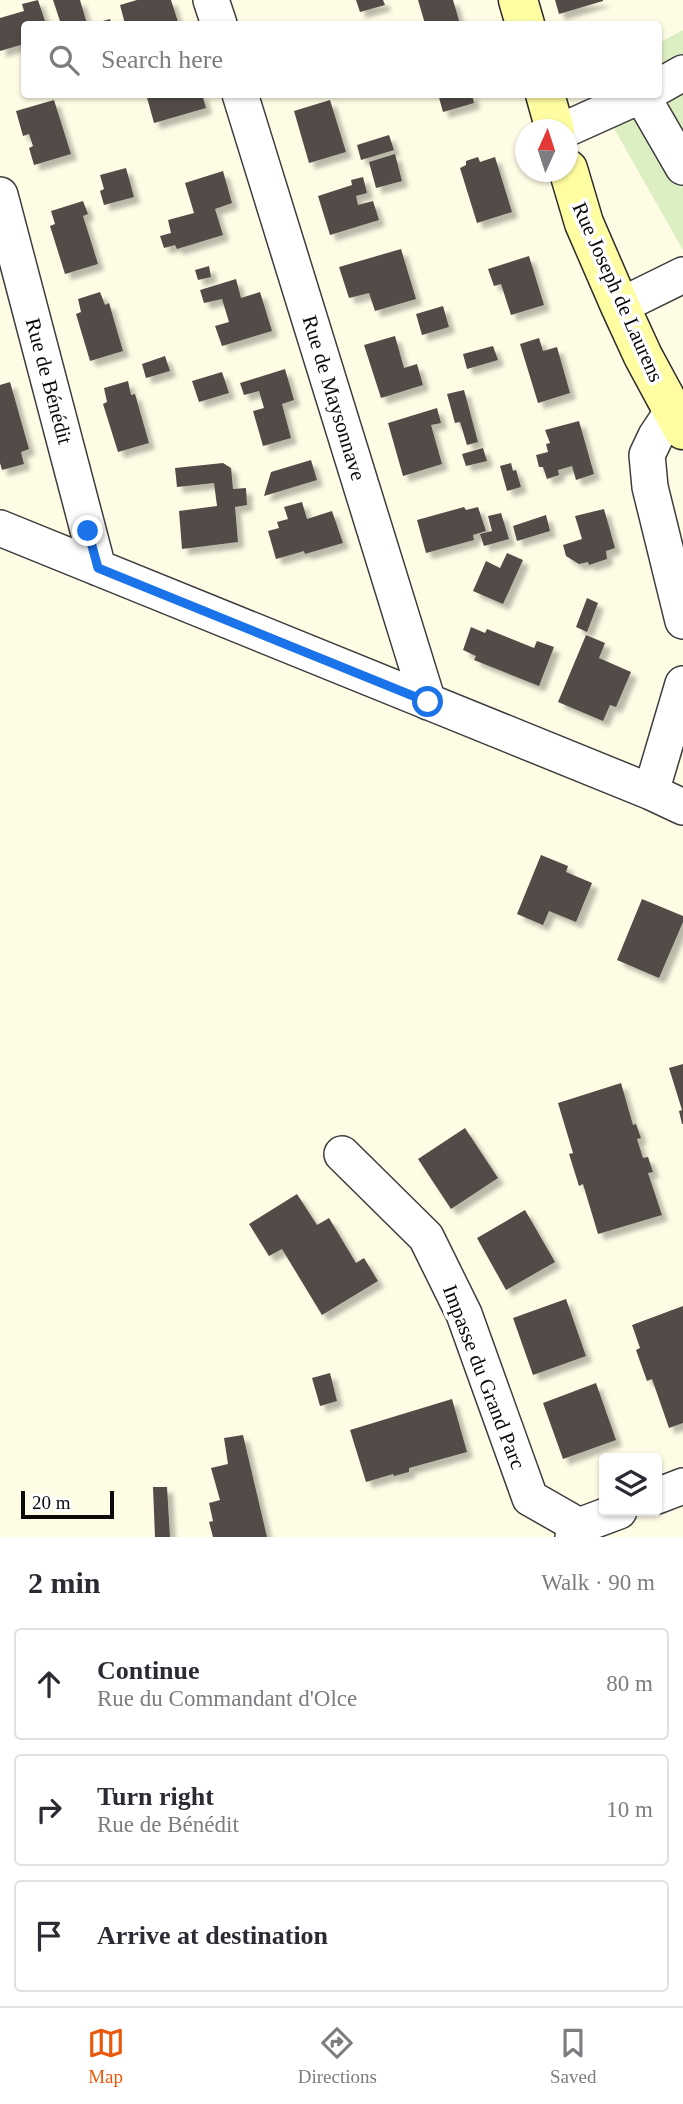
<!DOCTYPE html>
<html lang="en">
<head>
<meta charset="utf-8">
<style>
	body { margin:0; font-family:Georgia,serif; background:#f7f7f7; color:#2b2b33 }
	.controls { position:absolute; right:21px; bottom:21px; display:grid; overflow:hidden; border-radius:7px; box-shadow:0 2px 5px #0004 }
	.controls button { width:63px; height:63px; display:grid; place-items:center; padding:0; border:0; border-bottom:2px solid #e1e1e2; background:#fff; color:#2b2b33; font:35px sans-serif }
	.compass { position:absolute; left:515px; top:119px; width:63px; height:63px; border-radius:50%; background:#fff; box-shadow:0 2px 5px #0004; rotate:3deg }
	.scale { position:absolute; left:21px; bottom:18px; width:93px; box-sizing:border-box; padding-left:7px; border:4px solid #0a0a0a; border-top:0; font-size:19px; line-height:24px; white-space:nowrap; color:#0a0a0a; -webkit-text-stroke:5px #fff; paint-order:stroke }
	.stop { position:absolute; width:21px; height:21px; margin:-16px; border:5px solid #1a73e8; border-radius:50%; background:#fff }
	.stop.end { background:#1a73e8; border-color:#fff; box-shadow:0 2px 7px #0008 }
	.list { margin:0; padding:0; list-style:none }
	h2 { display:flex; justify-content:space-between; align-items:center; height:91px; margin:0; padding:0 28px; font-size:30px }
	h2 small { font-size:23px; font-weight:400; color:#7c7c81 }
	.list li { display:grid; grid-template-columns:46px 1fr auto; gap:21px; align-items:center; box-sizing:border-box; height:112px; margin:0 14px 14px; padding:0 14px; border:2px solid #e1e1e2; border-radius:7px }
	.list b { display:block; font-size:26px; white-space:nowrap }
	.list p { margin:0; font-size:23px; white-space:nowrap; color:#7c7c81 }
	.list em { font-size:23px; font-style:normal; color:#7c7c81 }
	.icon { flex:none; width:38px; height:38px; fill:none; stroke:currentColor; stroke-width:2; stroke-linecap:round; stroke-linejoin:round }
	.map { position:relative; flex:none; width:683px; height:1537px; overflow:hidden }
	.search { position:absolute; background:#fff; box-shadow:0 2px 5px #0004; left:21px; right:21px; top:21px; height:77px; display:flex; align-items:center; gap:18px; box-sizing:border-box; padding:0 24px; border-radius:7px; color:#7c7c81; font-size:26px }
	.sheet { height:469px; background:#fff }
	nav { display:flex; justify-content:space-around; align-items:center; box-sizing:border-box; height:98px; border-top:2px solid #e1e1e2; background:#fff; font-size:19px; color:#7c7c81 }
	nav a { display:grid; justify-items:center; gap:4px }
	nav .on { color:#ea580c }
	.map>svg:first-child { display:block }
	.pitch { fill:#dcefc3 }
	.building { fill:#524c46; filter:url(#shadow) }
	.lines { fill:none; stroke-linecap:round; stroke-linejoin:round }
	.street-casing { stroke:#3d3d3d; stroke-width:38 }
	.secondary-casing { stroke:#2c2c2c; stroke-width:41 }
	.street { stroke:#fff; stroke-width:35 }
	.secondary { stroke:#fffda1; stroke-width:38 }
	.route { stroke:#1a73e8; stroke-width:9 }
	.labels { text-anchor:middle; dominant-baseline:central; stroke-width:7; stroke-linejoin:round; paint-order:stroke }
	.street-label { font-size:21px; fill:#0a0a0a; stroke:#fff }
</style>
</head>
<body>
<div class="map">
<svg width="683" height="1537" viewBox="0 0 683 1537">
	<defs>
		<filter id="shadow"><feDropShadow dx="6" dy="6" stdDeviation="2" flood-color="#0004"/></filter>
	</defs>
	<rect width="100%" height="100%" fill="#fffce6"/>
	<!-- pitch -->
	<path class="pitch" d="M683,30v220l-88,-155 63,-1 1,-51z"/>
	<!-- building -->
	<path class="building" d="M38,0l8,24h-22v20l-24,7v-33l24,-7 -2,-7z
		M53,0h27l7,24h-26z
		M137,0h34l7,22 -8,2h-45l-5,-19z
		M356,0h27l2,5 -25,7z
		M418,0h35l7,24h-35z
		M555,0h48v1l-44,13z
		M110,19l2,5h-20z
		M146,94h56l4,14 -52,15z
		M438,94h34l2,9 -31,9z
		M54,100l17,54 -37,11 -5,-17 4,-2 -4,-12 -6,2 -7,-25z
		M330,100l16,52 -37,11 -15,-52z
		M389,135l5,15 -33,10 -4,-15z
		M395,154l7,27 -26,7 -7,-26z
		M478,157l2,5 15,-5 17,55 -35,11 -17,-55 6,-3v-4z
		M126,168l8,29 -30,8 -4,-14 4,-2 -4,-14z
		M223,171l9,32 -17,6 8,26 -46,14 -2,-4 -11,3 -4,-12 11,-3 -3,-13 26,-7 -9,-30z
		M363,177l4,16 -11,3 2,9 15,-4 6,19 -49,15 -12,-39 34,-11 -1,-5z
		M83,201l5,13 -5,2 15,48 -33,10 -15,-48 5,-2 -4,-13z
		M401,249l15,50 -41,12 -6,-18 -20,5 -10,-31z
		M529,256l15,49 -33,10 -10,-31 -7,2 -6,-17z
		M209,266l2,11 -13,3 -3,-10z
		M236,279l5,19 19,-6 12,39 -50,15 -7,-20 14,-4 -7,-23 -18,4 -4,-13z
		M100,292l5,13 4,-2 14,48 -33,10 -14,-47 5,-2 -3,-13z
		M443,306l6,21 -27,8 -6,-21z
		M395,336l9,32 13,-4 6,21 -42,13 -17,-53z
		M539,338l4,13 14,-4 13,46 -32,10 -18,-59z
		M493,346l5,14 -31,9 -4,-15z
		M165,356l5,15 -24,7 -4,-14z
		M285,369l9,31 -12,4 9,34 -28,8 -10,-35 11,-3 -5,-17 -15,4 -4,-12z
		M222,372l7,21 -30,9 -7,-21z
		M128,381l3,14 4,-1 14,49 -31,9 -15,-48 4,-2 -3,-14z
		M10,382l19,67 -8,3 3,12 -22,6 -2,-7v-78z
		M464,390l14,52 -11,3 -7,-23 -5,1 -8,-29z
		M437,408l4,15 -10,2 11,39 -39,12 -15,-53z
		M579,421l15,53 -18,6 -4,-14 -14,4 1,5 -12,4 -4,-12h-4l-3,-12 12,-3 -2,-8 4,-1 -5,-13z
		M483,448l4,13 -21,5 -4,-12z
		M311,460l6,20 -53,16 7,-24z
		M223,463l8,5 2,21 13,-1 1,17 -12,2 3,35 -56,7 -3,-38 38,-5 -3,-23 -37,4 -2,-19z
		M511,463l2,8 3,-1 5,17 -14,4 -7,-25z
		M302,502l5,17 25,-8 11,32 -38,11 -1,-3 -28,8 -8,-28 11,-3 -2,-6 11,-3 -4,-12z
		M464,507l2,3 12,-3 8,24 -13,4 1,5 -48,13 -9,-33z
		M604,509l11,39 -9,3 1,8 -18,6 -1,-3 -9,2 -13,-8 -3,-11 19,-6 -7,-23z
		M501,513l8,26 -25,7 -4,-12 12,-3 -4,-15z
		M546,515l4,16 -33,10 -4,-15z
		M507,553l16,7 -20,44 -30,-13 13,-30 14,7z
		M587,598l11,5 -11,29 -11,-5z
		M471,627l14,6 2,-4 47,19 3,-7 17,6 -15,39 -65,-26 2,-4 -13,-6z
		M586,635l19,8 -6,15 32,14 -15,35 -6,-2 -7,16 -45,-19z
		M541,855l27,11 -2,6 26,11 -16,39 -27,-11 -6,14 -26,-11z
		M642,899l41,17v6l-24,56 -42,-18z
		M683,1064v60h-1l-3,-13 3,-1 -13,-42z
		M621,1083l12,42 3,-1 5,14 -4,1 6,19 5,-1 5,15 -5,1 14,42 -64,19 -15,-50 -4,2 -10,-32 4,-1 -15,-50z
		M465,1128l33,50 -47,31 -33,-50z
		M297,1194l20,31 12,-7 27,45 8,-5 14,23 -56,34 -40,-66 -13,7 -20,-32z
		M525,1210l30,52 -49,28 -29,-52z
		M566,1299l20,57 -53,19 -20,-57z
		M683,1306v117l-14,5 -17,-49 -5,2 -11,-31 4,-2 -8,-23z
		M330,1373l7,28 -17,5 -8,-28z
		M596,1383l20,57 -53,19 -20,-56z
		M452,1399l15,53 -58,16v4l-15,4 -1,-2 -27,8 -16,-52z
		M243,1435l24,102h-54l-4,-15 4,-1 -4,-18 11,-3 -9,-32 17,-4 -4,-26z
		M153,1487h14l3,50h-15z"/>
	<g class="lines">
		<!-- street casing -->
		<g class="street-casing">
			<path id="street" d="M211,0l8,24
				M658,87l25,-14
				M240,94l188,608
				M642,96l41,71
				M564,130l80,-36
				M0,195l98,373
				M620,306l63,-31
				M672,412l-16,24 -9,19 3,32 33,134
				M0,528l651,264 32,15
				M651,792l32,-108
				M342,1154l84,83 38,77 66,184 49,28
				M657,1496l26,-10
				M573,1537l6,-11 40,-15"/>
		</g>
		<!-- secondary casing -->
		<g class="secondary-casing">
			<path id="secondary" d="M518,0l7,24
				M545,94l10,36
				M568,169l16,54 36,83 23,50 40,74"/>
		</g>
		<!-- street -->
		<use href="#street" class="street"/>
		<!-- secondary -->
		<use href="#secondary" class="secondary"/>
	</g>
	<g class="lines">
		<!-- route -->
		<path class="route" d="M88,531l10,37 330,134"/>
	</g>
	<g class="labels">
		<!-- street labels -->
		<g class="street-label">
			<text transform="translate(618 292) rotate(66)">Rue Joseph de Laurens</text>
			<text transform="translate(49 381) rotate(75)">Rue de Bénédit</text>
			<text transform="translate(334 398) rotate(73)">Rue de Maysonnave</text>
			<text transform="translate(484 1377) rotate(69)">Impasse du Grand Parc</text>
		</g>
	</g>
</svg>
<div class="controls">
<button><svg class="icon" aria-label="layers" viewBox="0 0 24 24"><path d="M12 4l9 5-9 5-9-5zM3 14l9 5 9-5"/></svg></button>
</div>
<svg class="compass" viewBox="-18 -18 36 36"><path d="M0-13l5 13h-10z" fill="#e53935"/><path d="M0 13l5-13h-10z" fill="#7c7c81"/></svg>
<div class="scale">20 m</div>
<div class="stop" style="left:428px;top:702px"></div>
<div class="stop end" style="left:88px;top:531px"></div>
<div class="search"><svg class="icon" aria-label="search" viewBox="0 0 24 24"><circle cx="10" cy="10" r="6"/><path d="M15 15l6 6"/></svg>Search here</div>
</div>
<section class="sheet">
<h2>2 min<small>Walk · 90 m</small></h2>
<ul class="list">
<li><svg class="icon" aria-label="ahead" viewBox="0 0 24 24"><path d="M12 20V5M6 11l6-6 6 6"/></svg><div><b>Continue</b><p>Rue du Commandant d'Olce</p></div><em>80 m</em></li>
<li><svg class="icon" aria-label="right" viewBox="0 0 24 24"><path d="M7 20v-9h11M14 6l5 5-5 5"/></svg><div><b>Turn right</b><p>Rue de Bénédit</p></div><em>10 m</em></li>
<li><svg class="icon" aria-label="arrive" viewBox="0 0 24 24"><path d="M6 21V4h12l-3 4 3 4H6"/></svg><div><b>Arrive at destination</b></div></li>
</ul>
</section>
<nav>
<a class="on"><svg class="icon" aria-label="map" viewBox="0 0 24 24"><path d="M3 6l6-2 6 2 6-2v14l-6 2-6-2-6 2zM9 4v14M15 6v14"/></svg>Map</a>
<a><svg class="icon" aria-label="directions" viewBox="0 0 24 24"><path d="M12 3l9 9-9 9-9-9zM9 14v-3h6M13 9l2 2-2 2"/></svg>Directions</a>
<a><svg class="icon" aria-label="saved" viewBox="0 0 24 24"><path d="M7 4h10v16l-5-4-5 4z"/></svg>Saved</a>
</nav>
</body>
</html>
